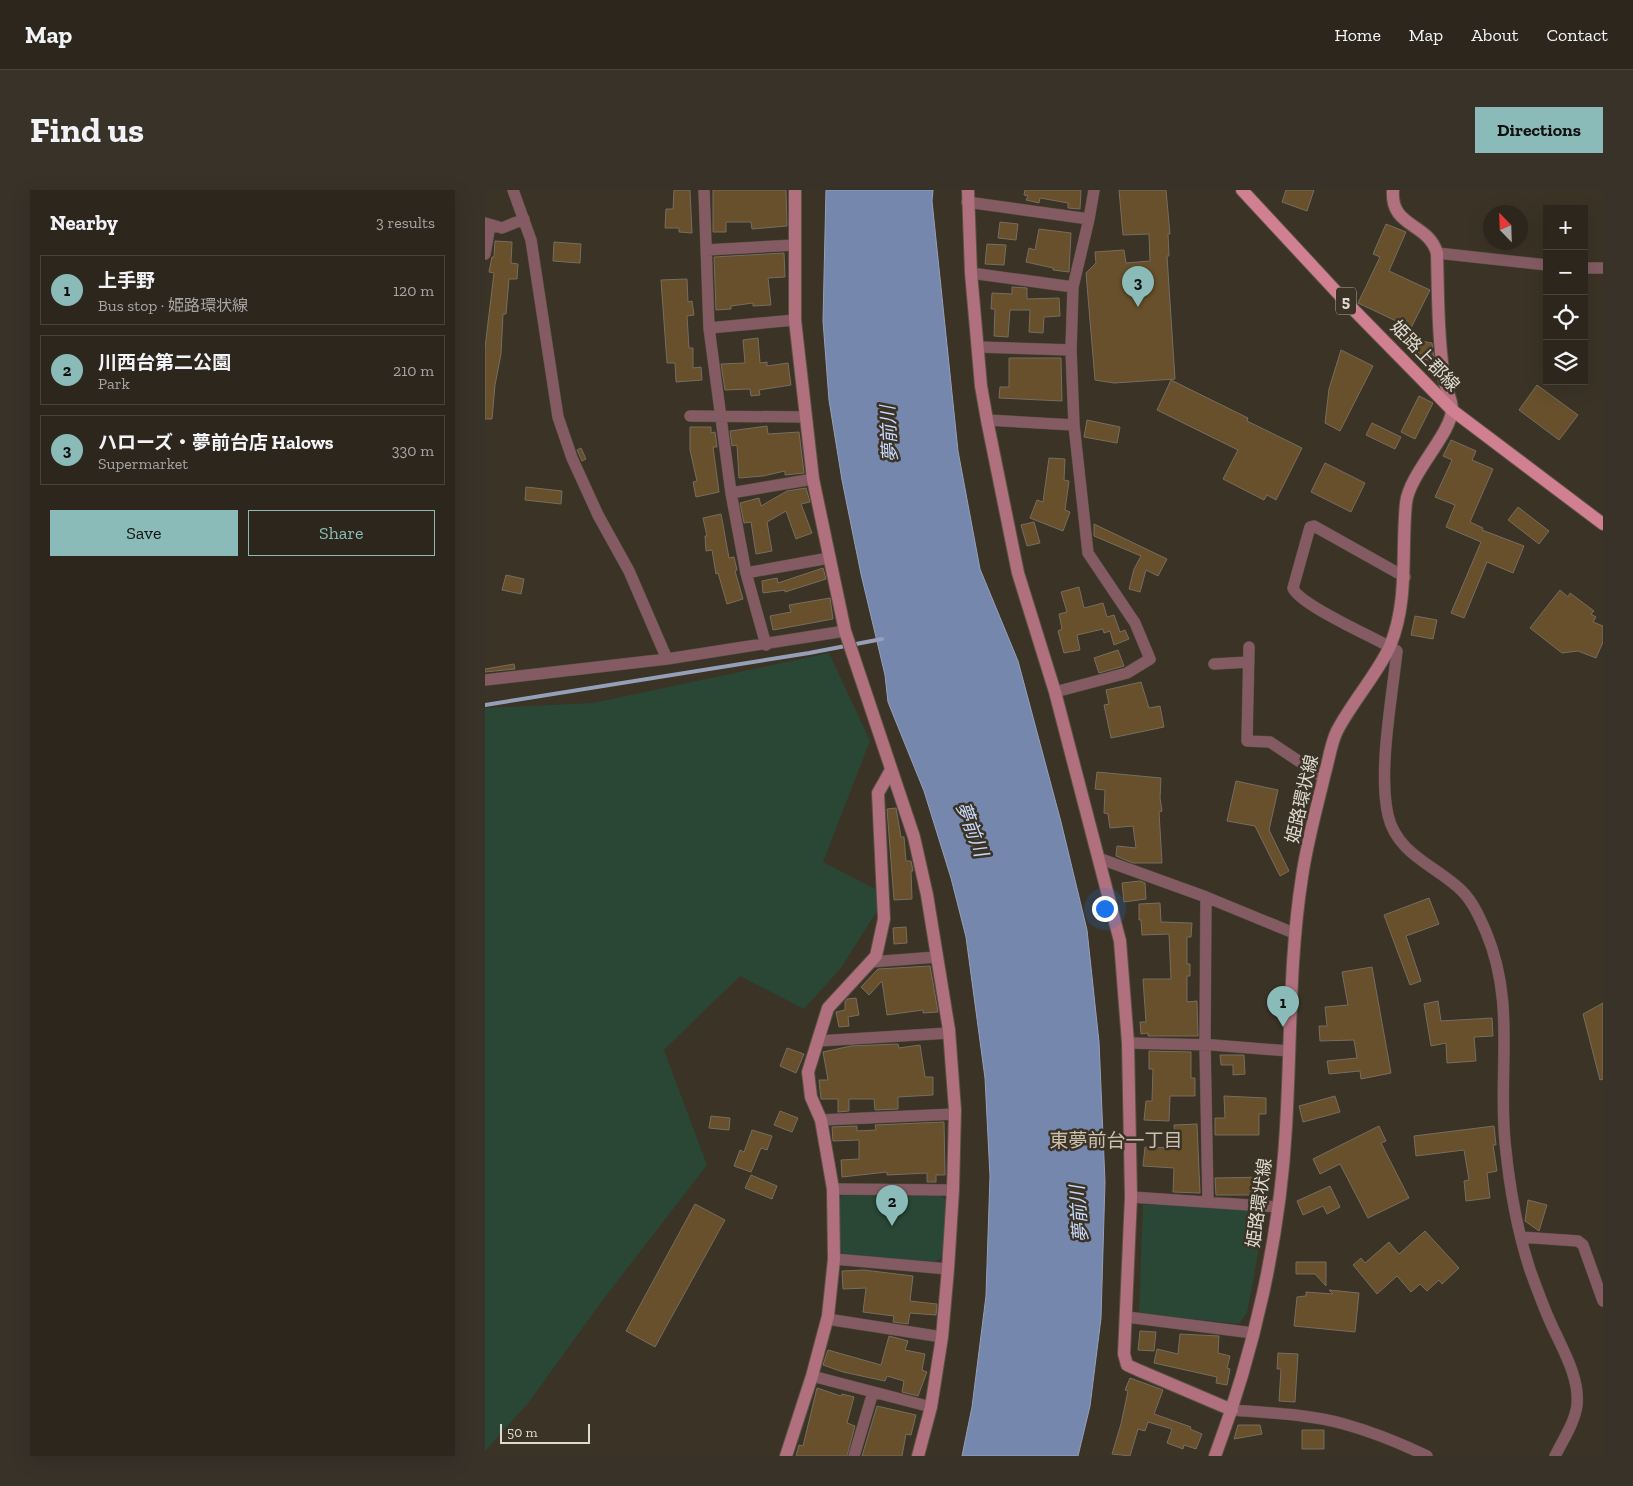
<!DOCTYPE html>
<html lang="en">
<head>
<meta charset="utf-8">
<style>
	body { margin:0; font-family:"Zilla Slab","Noto Sans JP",serif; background:#383229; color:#f1f3f6 }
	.controls { position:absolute; right:15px; top:15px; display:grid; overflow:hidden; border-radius:0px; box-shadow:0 5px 20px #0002 }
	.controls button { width:45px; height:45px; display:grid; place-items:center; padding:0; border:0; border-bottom:1px solid #48433b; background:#2c261c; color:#f1f3f6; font:25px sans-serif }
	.compass { position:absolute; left:998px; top:15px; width:45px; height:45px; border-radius:50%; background:#2c261c; box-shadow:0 5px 20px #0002; rotate:337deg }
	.scale { position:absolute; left:15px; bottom:12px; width:90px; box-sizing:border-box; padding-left:5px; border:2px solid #dfdad1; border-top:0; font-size:14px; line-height:18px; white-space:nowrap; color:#dfdad1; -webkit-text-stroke:4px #3b3326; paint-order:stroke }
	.you { position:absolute; left:619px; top:718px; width:18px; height:18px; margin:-12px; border:4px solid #fff; border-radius:50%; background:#1a73e8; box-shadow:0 0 0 8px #1a73e833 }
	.badge { display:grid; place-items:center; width:32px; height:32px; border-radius:50%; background:#8bbbb9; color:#111; font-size:16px; font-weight:700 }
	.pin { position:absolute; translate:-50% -41px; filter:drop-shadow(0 1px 2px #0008) }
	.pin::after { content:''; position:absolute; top:26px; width:18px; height:15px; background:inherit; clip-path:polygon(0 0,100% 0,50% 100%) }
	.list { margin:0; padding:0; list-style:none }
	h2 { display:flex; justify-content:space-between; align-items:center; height:65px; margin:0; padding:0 20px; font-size:21px }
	h2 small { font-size:16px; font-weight:400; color:#a6a5a3 }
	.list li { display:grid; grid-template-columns:32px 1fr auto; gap:15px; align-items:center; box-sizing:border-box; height:70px; margin:0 10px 10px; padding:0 10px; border:1px solid #48433b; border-radius:0px }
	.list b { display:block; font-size:19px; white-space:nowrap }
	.list p { margin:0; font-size:16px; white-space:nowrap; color:#a6a5a3 }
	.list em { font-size:16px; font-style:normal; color:#a6a5a3 }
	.actions { display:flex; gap:10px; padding:15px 20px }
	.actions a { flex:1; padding:11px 0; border:1px solid #8bbbb9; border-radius:0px; text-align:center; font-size:18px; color:#8bbbb9 }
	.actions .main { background:#8bbbb9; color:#111 }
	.icon { flex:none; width:28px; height:28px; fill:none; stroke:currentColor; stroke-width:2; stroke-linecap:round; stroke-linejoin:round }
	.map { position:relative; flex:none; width:1118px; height:1266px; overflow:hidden; border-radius:0px }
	header { display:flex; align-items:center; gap:30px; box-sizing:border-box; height:70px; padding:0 25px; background:#2c261c; border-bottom:1px solid #48433b }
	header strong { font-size:24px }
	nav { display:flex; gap:28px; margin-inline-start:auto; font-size:18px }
	.intro { display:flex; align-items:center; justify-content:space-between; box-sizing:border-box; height:120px; padding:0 30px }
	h1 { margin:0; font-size:35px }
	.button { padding:12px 22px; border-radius:0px; background:#8bbbb9; color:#111; font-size:18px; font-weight:700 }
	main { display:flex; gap:30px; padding:0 30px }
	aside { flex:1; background:#2c261c; border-radius:0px; box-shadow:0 5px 20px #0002 }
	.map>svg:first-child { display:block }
	.green { fill:#294734 }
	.water { fill:#7587ad; stroke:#95a0b8 }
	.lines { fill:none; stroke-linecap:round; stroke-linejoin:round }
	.stream { stroke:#95a0b8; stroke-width:4 }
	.building { fill:#67502b; stroke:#776d5f }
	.street-casing { stroke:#595145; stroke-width:12 }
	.secondary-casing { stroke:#595145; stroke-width:14 }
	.primary-casing { stroke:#595145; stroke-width:14 }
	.street { stroke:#845b63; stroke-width:11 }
	.secondary { stroke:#b0707d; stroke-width:12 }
	.primary { stroke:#d18091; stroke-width:12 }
	.labels { text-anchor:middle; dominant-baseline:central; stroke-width:5; stroke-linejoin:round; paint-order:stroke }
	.shield { fill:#3b3326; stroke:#aea89e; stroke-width:1 }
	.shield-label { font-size:16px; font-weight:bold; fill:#dfdad1 }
	.street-label { font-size:18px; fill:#dfdad1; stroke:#3b3326 }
	.water-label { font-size:19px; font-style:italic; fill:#c7d9fd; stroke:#3b3326 }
	.neighbourhood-label { font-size:19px; fill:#cbc0b0; stroke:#3b3326 }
</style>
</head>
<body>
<header>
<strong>Map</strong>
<nav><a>Home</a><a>Map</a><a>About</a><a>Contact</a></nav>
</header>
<div class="intro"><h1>Find us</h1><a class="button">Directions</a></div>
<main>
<aside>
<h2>Nearby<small>3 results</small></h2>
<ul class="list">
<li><span class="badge">1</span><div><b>上手野</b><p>Bus stop · 姫路環状線</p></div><em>120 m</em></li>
<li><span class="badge">2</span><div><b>川西台第二公園</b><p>Park</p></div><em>210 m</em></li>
<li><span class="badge">3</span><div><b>ハローズ・夢前台店 Halows</b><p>Supermarket</p></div><em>330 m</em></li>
</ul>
<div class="actions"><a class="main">Save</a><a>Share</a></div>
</aside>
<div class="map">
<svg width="1118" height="1266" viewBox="0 0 1118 1266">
	<rect width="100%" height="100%" fill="#3b3326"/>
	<!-- green -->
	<path class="green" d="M344,463l41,88 -47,121 64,33 -46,73 -37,41 -64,-33 -76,74 43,115 -105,136 -73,101 -44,49v-743l108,-5z
		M358,1005l99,1 4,5 -3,55 -7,6 -91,-7 -6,-5 -1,-50z
		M658,1014l119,6 3,6 -18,97 -8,11 -100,-11z"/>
	<!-- water -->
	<path class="water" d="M341,0h107l-1,11 26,250 22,118 38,92 43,161 26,108 12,112 6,140 -4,136 -11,88 -12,50h-116l10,-49 14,-111 4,-120 -5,-98 -19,-141 -15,-59 -27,-87 -36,-89 -3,-27 -24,-101 -19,-94 -13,-80 -6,-79z"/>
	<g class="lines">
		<!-- stream -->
		<path class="stream" d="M0,515l324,-52 73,-14"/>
	</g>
	<!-- building -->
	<path class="building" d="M189,0h16l2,43 -13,-1v-4h-14l1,-19h7z
		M228,0h73l1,36 -35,3 -1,-7h-25v10h-13z
		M540,0h56l-1,19 -12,-1v-5l-28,-5 -1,5 -13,-3 2,-4 -4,-1z
		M634,0h47l4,44h-2l1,22h-2l8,123 -61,4 -19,-3 -9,-107 10,-10 -1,-11 29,-2 2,13 24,-2 -1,-27 -26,1z
		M801,0h28l-7,21 -25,-9z
		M515,32l18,2 -2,16 -18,-2z
		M901,34l20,8 -17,39 41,19 -19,38 -53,-25 22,-46 -7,-3z
		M554,39l32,4 -2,39 -16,-2v-2l-27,-6 3,-14 6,2z
		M10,51l17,1 -1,21 7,1 -1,15h-8l-3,35h-3l-2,40 -6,31 -3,34h-7v-71l9,-75 -5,-1 3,-15h2z
		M69,52l27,2 -1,19 -27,-2z
		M502,54l19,1 -2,20 -19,-1z
		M299,63l1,24 -17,1 3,27 -18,1v-3l-22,3v3l-15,1 -2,-53z
		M202,89l1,23 4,-1 2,14 -7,1 2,32h4v20l8,-1 1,13 -26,2 -1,-19h-8l-6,-83z
		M527,97l15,1v11l32,-1 1,18 -16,1 -1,16 -14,-1 1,-22h-20l-2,27 -14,-1 1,-27h-4l1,-16 20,1z
		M273,148l2,25 7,-1v4l21,-3 3,22 -32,5 1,5 -9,1 -1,-7 -25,1 -4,-26 24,-1 -2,-23z
		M936,151l11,2 2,18 -17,-3z
		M856,160l32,16 -33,65 -15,-8 4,-34z
		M524,168h52l1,43 -63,-3 1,-11h9z
		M686,190l77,38 -1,3 55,27 -26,52 -9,-5 -3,5 -41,-21 15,-29 -81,-40z
		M1052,195l41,30 -19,25 -40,-30z
		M934,206l14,7 -18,36 -14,-7z
		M602,230l33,7 -3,16 -33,-6z
		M887,233l29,14 -6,12 -29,-14z
		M282,236l1,8 31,-2 5,41 -19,2v-4l-22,5 -24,2 -2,-33 -5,1 -2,-15z
		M205,237h21v6l4,-1 2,15h-4l6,45 -23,5 -3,-15 4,-1 -7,-31z
		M966,250l25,11 -4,9 21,9 -23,53 13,6 -1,2 42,16 -11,27 -26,-11 -23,56 -13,-5 30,-71 -35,-15 9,-22 -20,-8 17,-37 -9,-4z
		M96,258l5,11 -4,2 -5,-11z
		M564,268l16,1 -1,21 5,1 -4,29 5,2 -7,19 -33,-13 7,-18 6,2z
		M840,273l40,20 -14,29 -40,-20z
		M41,297l36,4 -1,13 -36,-4z
		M321,298l4,14 -9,2 11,29 -16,6 -10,-28 -19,11 5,29 -16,3 -5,-32 -7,1 -4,-20 19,-5 2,8 26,-15z
		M1033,317l31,24 -10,13 -31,-24z
		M236,324l8,44 5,-1 3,13 -2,1 8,28 -16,5 -9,-31 -2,1 -4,-24 -6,1 -1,-15h2l-4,-18z
		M549,332l6,21 -13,3 -6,-21z
		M609,334l73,35 -9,17 -12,-6 -6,22 -11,-3 5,-20 7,-13 -47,-20z
		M338,378l3,11 -41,13v-2l-22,3 -1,-12 15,-3 1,5z
		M21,385l18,4 -3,15 -19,-4z
		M594,397l5,21 19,-5 4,14 7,-2 6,17 5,-2 4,9 -15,6 -4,-14 -6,2 -1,-4 -26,6 3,15 -16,3 -6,-22 4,-2 -3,-15 8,-2 -6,-20z
		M1075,400l8,7 2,-4 24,18 -3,3 5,3 -3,5 10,4v16l-7,16 -18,-7 -16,2 -32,-25z
		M345,408l3,21 -60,11 -3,-14 21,-4 -2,-7z
		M930,426l22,4 -4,19 -22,-4z
		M633,460l6,16 -25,7 -5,-15z
		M29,474l1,5 -30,3v-3z
		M656,492l8,26 11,-2 4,21 -53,11 -7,-33 5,-1 -3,-14z
		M612,582l64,6 -1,20 2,13 -3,1 3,51h-29l-17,-7 1,-10 19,2 -3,-22 -23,2 -2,-14 -4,-1 1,-23 -10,-1z
		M751,591l42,9 -9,40 20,41 -9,5 -25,-50 -28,-5z
		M411,618l5,29h3l2,24h5l2,10h-2l1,28 -18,1 -7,-91z
		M655,691l5,2 1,16 -22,3 -2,-19z
		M944,708l10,26 -33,12 15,45 -11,4 -26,-70z
		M675,713l1,19 31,1 -1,14h-4v27h3v12h-3v26l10,-1 1,35h-50v-3l-7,1 -1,-12h6l-3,-43h28l-2,-45 -27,1 -1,-15h-2v-16z
		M421,737l1,16 -13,1 -1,-16z
		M445,776l8,46 -15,1v-3l-36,5 -5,-34 -13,14 -8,-8 17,-18z
		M887,777l19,106 -30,6 -1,-8 -31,3 -2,-13 30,-3 -3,-18 -34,1 -1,-15h8l-2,-19 23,-2 -6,-33z
		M371,808l3,17 -11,2 1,9 -10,1 -3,-15 9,-2v-8l2,-3z
		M953,811l3,20 51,-3 1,18 -19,1 2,24 -29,2 -1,-20 -15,3 -7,-42z
		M1118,813v76l-3,1 -17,-66z
		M413,854l1,4 21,-3 5,32h8v18l-35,2v12l-23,1 -1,-11h-25v12l-11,1v-13h-17l-2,-19h9l-5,-28 28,-6z
		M302,858l17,6 -8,19 -16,-7z
		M664,861l42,1v26h4v18h-25l-1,25 -25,-1 2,-19h6l1,-32h-4z
		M735,865h24l1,19 -12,1v-10h-12z
		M739,906l42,2v16h-7v21h-44v-17h10z
		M850,906l5,16 -37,10 -4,-16z
		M295,921l18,7 -6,14 -18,-7z
		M226,926l19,2 -1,12 -20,-2z
		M459,932l1,53h-9v7h-9v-9l-40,2v-3l-45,5 -1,-17 18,-1v-19l-26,1 -1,-14 25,-1v5l19,-1 -1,-5z
		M712,934l3,69 -27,-1 1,-24 -31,-2 2,-19 31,1 -2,-23z
		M894,936l7,15 -5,2 28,55 -41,20 -28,-54 -20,10 -7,-15z
		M1009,936l2,19h-3l4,26 -10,2 3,25 -24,3 -2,-20 5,-1 -5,-30 -48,6 -2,-20z
		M267,940l20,6 -5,14 -6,-2 -10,24 -17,-6 6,-16 4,2z
		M266,985l26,11 -5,13 -27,-11z
		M782,987v18h-51l-1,-17z
		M845,996l10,21 -13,7 -4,-8 -20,9 -6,-14z
		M1043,1010l19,5 -8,26 -14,-10z
		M210,1014l30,16 -70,127 -29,-16z
		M940,1041l34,37 -17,16 -3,-4 -12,11 -7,-7 -9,8 -14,-16 -20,18 -24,-29 8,-7 4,5 24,-21 10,12z
		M811,1072h30v24l-11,-12h-19z
		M379,1080l49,6 -3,25 27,3 -1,11 -26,-2 -2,11 -15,-2 1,-6 -31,-4 3,-24 -23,1 -1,-18z
		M844,1100l30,3 -4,39 -61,-6 3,-29 9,-1v-4l27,2z
		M655,1141l16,1 -2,19 -16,-1z
		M695,1144l39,2 -1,17 12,3 -3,12 3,1 -3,16 -11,-2 1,-6 -63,-14 3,-14 21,5z
		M404,1146l19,5 -3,9 20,4 -3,16 5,2 -9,24 -16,-4 2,-11 -17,-5 -2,5 -42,-9 -20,-7 5,-15 53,15z
		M793,1163l20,1 -3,48 -16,-1 2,-32h-4z
		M645,1188l33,12 -9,24 37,13 -1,2 12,5 -6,15 -12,-4 -1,4 -16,-6 5,-14 -24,-7 -3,9 -7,-2 -8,27 -18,-2 9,-30 7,-33 -3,-1z
		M332,1198l24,8 1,-2 12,3 -7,26 8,3 -8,30h-51l3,-11 4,1z
		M392,1216l39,9 -5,20 -5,-1 -4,22h-40z
		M753,1235h22l2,9 -28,5z
		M817,1240h22v19h-22z"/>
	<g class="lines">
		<!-- street casing -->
		<g class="street-casing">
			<path id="street" d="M28,0l18,50 27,177 14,41 26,57 31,56 38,88
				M219,0l5,138 22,165 15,80 20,72
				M482,12l122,17
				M0,33l17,5 22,-9
				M221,60l89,-5
				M952,63l110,12
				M0,64l5,-29
				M1099,78h19
				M486,83l102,14
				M224,138l86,-8
				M493,157l93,3
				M205,226l116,1
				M502,230l87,5
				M246,303l82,-14
				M261,383l83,-15
				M920,387l-91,-51 -4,1 -17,61c6,17 85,51 104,63 -5,47 -19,120 -9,164 9,40 49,51 74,76 11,11 18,27 24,41 30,71 12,138 19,210 4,42 12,88 25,128 6,16 12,33 19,49 11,26 31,57 28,86 -2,17 -14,35 -22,51
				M764,457l-2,94 23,1 54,36
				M729,474l35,-2
				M0,490l182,-21 178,-28
				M570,502l72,-19 23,-14 -15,-36 -47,-70 -14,-128 -3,-75 2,-63 16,-68 5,-29
				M616,669l105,38 90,37
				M721,707l-1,147 3,157
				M385,772l67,-5
				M333,851l131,-8
				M643,853l85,2 76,6
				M336,930l134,-6
				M348,999l120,1
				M646,1007l147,10
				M1036,1047l57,4 5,4 20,56
				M349,1069l114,10
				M642,1127l126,16
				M342,1129l115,18
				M327,1186l119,31
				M747,1220c37,3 76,4 112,14 29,8 56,19 83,32
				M369,1266l19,-64"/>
		</g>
		<!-- secondary casing -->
		<g class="secondary-casing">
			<path id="secondary" d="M310,0v130l18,159 32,152 69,206 13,58 22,135 6,80 -2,80 -5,79 -6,68 -11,70 -13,49
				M483,0l3,83 10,113 6,34 31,153 37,119 65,249 8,102 3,154 -7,157 3,11 11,5 94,40
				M301,1266l26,-80 16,-60 6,-57 -1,-70 -12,-69 -10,-23 -3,-25 20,-64 48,-52 8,-37 -6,-126 13,-23
				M730,1266c39,-104 65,-218 71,-329 5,-83 3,-168 16,-250 5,-35 15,-70 23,-104 4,-14 6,-30 12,-42 15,-29 41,-58 53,-85 19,-46 11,-95 16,-143 3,-29 46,-70 46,-94 0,-10 -7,-21 -8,-31 -6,-41 -6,-83 -7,-125 -9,-31 -47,-25 -44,-63"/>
		</g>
		<!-- primary casing -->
		<g class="primary-casing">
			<path id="primary" d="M757,0l103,111 107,109 151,114"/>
		</g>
		<!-- street -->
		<use href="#street" class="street"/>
		<!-- secondary -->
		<use href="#secondary" class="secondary"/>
		<!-- primary -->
		<use href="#primary" class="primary"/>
	</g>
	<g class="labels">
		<!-- shield labels -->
		<rect class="shield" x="851" y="97.5" width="20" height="27" rx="4"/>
		<g class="shield-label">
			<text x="861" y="111">5</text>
		</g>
		<!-- street labels -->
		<g class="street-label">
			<text transform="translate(940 166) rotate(46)">姫路上郡線</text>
			<text transform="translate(817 609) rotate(-77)">姫路環状線</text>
			<text transform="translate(774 1013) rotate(-82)">姫路環状線</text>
		</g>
		<!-- water labels -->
		<g class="water-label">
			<text transform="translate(404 244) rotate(-93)">夢前川</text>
			<text transform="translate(487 639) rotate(69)">夢前川</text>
			<text transform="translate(594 1024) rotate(-94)">夢前川</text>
		</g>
		<!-- neighbourhood labels -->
		<g class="neighbourhood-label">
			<text x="631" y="950">東夢前台一丁目</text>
		</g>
	</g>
</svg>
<div class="controls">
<button>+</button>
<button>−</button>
<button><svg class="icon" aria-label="locate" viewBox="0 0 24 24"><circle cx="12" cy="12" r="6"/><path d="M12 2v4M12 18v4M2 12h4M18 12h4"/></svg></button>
<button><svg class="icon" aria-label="layers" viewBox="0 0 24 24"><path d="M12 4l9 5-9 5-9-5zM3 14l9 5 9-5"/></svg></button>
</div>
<svg class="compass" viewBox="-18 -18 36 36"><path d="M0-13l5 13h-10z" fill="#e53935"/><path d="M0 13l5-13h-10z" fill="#a6a5a3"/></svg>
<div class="scale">50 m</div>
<div class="you"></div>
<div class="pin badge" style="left:798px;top:837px">1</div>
<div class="pin badge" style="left:407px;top:1036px">2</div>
<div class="pin badge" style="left:653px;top:117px">3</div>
</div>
</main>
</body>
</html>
